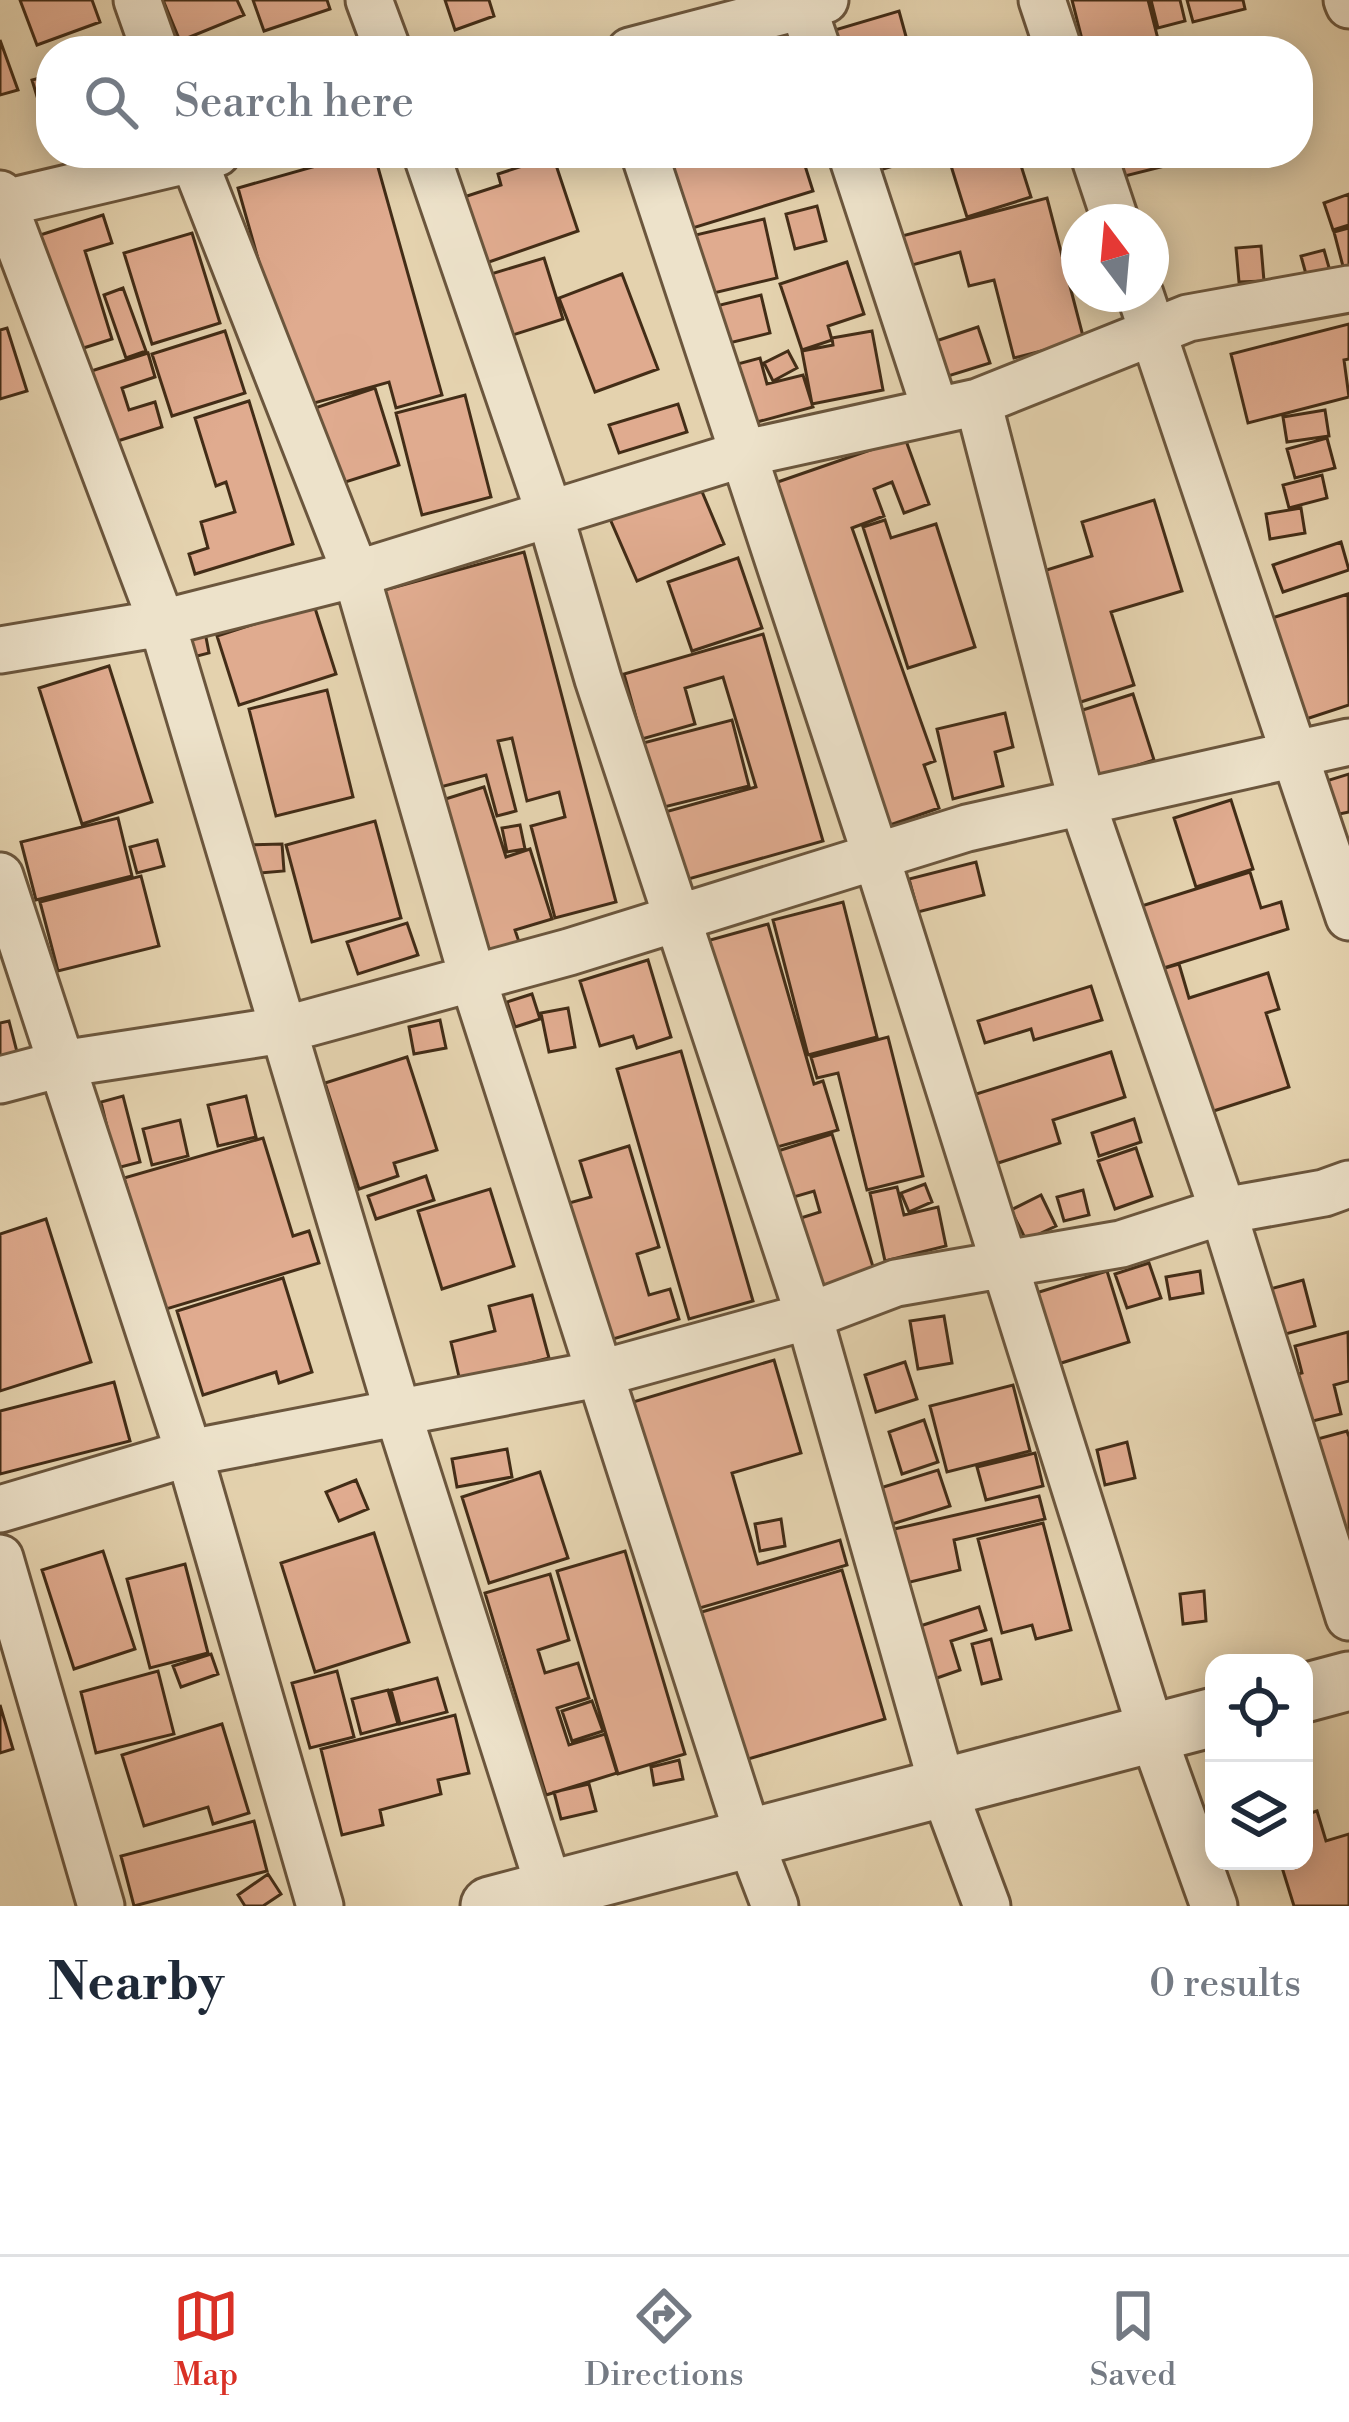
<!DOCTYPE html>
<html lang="en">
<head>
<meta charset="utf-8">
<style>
	body { margin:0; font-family:"Libre Bodoni",serif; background:#f6f6f7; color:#1f2937 }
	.controls { position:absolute; right:36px; bottom:36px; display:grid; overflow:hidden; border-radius:24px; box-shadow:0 6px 30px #0003 }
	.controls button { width:108px; height:108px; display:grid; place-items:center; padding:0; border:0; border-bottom:3px solid #e0e1e3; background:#fff; color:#1f2937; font:60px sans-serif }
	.compass { position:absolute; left:1061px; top:204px; width:108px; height:108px; border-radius:50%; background:#fff; box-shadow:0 6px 30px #0003; rotate:344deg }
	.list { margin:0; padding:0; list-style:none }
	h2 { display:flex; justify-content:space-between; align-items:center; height:156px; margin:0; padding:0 48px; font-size:51px }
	h2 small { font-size:39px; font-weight:400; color:#747a83 }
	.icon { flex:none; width:66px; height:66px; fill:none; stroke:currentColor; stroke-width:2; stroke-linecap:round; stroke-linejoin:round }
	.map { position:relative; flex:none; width:1349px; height:1906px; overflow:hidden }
	.search { position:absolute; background:#fff; box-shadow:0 6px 30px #0003; left:36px; right:36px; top:36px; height:132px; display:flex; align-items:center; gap:30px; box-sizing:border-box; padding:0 42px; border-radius:48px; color:#747a83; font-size:45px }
	.sheet { height:348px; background:#fff }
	nav { display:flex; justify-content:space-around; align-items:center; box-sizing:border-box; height:168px; border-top:3px solid #e0e1e3; background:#fff; font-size:33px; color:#747a83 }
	nav a { display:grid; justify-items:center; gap:6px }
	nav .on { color:#d93025 }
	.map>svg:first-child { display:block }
	.building { fill:#e0ab8f; stroke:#432d17; stroke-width:3 }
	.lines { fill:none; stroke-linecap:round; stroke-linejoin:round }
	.minor-casing { stroke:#6b563d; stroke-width:51 }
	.tertiary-casing { stroke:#6b563d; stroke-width:63 }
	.minor { stroke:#ede2ca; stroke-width:45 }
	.tertiary { stroke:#ede2ca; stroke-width:57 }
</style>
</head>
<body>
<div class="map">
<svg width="1349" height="1906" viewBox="0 0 1349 1906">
	<rect width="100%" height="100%" fill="#e4d2ae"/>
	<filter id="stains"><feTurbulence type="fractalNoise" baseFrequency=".00167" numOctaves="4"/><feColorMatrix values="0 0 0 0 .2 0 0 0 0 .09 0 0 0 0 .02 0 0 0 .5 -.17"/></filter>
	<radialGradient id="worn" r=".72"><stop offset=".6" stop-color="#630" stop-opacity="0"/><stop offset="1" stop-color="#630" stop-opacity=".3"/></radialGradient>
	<!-- building -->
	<path class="building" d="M20,0h72l8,22 -63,23z
		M163,0h74l7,15 -64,26z
		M253,0h74l3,9 -66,22z
		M445,0h44l5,16 -39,14z
		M1072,0h76l13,51h-76z
		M1151,0h29l5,21 -27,7z
		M1187,0h56l2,9 -52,13z
		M899,11l11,40h-87l-5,-16z
		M1231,38l3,13h-41l-1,-3z
		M0,40l18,50 -18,5z
		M51,75v25l-12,3 -7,-23z
		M362,153h12l68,242 -46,13 -7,-26 -89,25 -62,-219z
		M659,153h142l12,38 -130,40z
		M867,153h71l-65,19z
		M947,153h70l14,44 -64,20z
		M1111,153h76l2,7 -72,18z
		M553,156l25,75 -92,32 -22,-66 37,-12 -3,-11z
		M1349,194v31l-16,5 -9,-27z
		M1047,198l37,142 -70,18 -20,-78 -25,6 -9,-34 -55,15 -7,-30z
		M817,206l9,35 -31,8 -9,-35z
		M103,215l9,28 -27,8 27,88 -38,12 -37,-115z
		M764,219l13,59 -76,18 -14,-59z
		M1349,228v45l-4,1 -11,-42z
		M192,233l28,90 -68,21 -28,-91z
		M1261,246l3,35 -25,1 -3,-34z
		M1324,250l8,28 -23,7 -8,-29z
		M544,258l19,61 -63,20 -19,-62z
		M847,262l17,52 -36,12 4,14 -30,10 -22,-66z
		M622,274l36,95 -63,23 -36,-94z
		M123,288l23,63 -20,7 -22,-63z
		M761,295l9,38 -45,11 -9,-38z
		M1349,324v35l-5,1 5,37 -101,26 -17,-69z
		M978,327l12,36 -45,14 -12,-35z
		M7,328l20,63 -27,8v-69z
		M225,331l20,62 -73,23 -20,-62z
		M872,331l11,59 -71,14 -10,-53 31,-6 -1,-7z
		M788,351l9,17 -24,13 -9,-18z
		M148,353l7,24 -33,11 7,22 26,-8 7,25 -54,17 -23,-71z
		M760,358l7,26 36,-9 10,32 -67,18 -16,-59z
		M375,388l24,77 -63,20 -39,-71z
		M465,395l26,102 -69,18 -26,-102z
		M249,401l44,143 -98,30 -6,-20 19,-6 -7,-26 34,-10 -9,-30 -10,4 -21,-68z
		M678,404l9,28 -68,21 -10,-28z
		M1325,410l4,26 -42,6 -4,-25z
		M905,438l24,66 -25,9 -12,-31 -18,7 10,27 -32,12 83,233 -11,4 15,43 -49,17 -121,-340z
		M1327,438l8,30 -40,10 -8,-29z
		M695,475l29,69 -87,37 -30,-69z
		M1322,475l5,23 -38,10 -6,-23z
		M1154,500l28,91 -71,21 23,73 -69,22 -41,-130 68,-21 -10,-34z
		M1301,508l4,25 -35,6 -4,-25z
		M885,520l6,18 45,-14 39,123 -67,21 -45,-141z
		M1341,542l8,28 -66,22 -10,-27z
		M524,552l92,350 -61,16 -24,-92 34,-9 -6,-25 -32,9 -15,-63 -14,3 18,70 -19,5 -11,-41 -57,15 -52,-198z
		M738,558l24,70 -70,23 -24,-69z
		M1348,594l1,111 -46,15 -31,-102z
		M314,605l22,69 -97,31 -22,-69z
		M205,632l4,21 -27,7 -5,-21z
		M763,634l60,207 -138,39 -20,-68 91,-25 -33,-110 -38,11 10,36 -53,15 -18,-65z
		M109,666l43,136 -70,22 -43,-136z
		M327,690l26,107 -77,19 -27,-107z
		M1133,694l21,66 -66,21 -21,-66z
		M1005,713l8,34 -18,5 8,34 -50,13 -16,-70z
		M732,720l17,66 -89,22 -17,-65z
		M1349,774v38l-29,6 -10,-32z
		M484,787l22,70 24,-8 22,70 -37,11 5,15 -32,10 -49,-154z
		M1231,800l22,69 -57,18 -22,-69z
		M118,818l14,58 -96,24 -15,-58z
		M375,821l26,97 -89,24 -26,-97z
		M520,825l5,24 -18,3 -5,-24z
		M157,840l7,26 -27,7 -7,-26z
		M282,844l2,27 -35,3 -1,-29z
		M976,862l8,33 -66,17 -9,-33z
		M1250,872l11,36 20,-6 7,27 -137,43 -19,-63z
		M141,876l18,70 -101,25 -18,-69z
		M843,902l34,135 -69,18 -35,-135z
		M407,923l11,32 -60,19 -11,-32z
		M768,924l46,160 9,-3 15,49 -75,21 -60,-209z
		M648,960l23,77 -34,11 -4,-12 -33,10 -20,-65z
		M1179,964l10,34 79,-25 11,36 -13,4 23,74 -85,27 -46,-144z
		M1091,986l11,34 -68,20 -3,-11 -46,14 -7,-22z
		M532,994l8,25 -25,8 -8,-25z
		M568,1008l7,39 -26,5 -8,-39z
		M440,1020l6,28 -32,6 -5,-27z
		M9,1021l8,31 -17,4v-33z
		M888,1037l35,139 -56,14 -29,-117 -21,5 -6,-21z
		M681,1051l72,250 -64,18 -72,-250z
		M1111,1052l14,45 -72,23 7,23 -65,21 -22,-69z
		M407,1057l30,93 -43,13 4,13 -39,13 -34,-106z
		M123,1096l17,66 -23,6 -16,-66z
		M246,1096l10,41 -38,9 -10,-41z
		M1134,1119l7,23 -42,14 -7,-23z
		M180,1120l8,36 -36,9 -9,-36z
		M832,1134l42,136 -66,20 -20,-68 32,-10 -6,-21 -34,10 -15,-46z
		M263,1138l30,98 16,-5 10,32 -156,47 -39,-132z
		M629,1146l30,101 -22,7 12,41 21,-6 9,30 -69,21 -41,-137 22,-6 -11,-36z
		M1136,1148l16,48 -37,13 -17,-48z
		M426,1176l8,24 -58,19 -8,-23z
		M925,1184l7,18 -23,10 -8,-19z
		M897,1187l7,28 34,-8 8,39 -61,15 -15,-68z
		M490,1189l24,77 -72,23 -24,-78z
		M1083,1190l6,25 -25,6 -7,-24z
		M1041,1195l15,31 -30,14 -15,-30z
		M46,1219l45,143 -91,29v-157z
		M1149,1263l12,35 -34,10 -12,-34z
		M1107,1271l22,71 -71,22 -22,-71z
		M1200,1271l3,22 -33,6 -4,-22z
		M283,1278l29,94 -33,11 -3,-11 -73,23 -26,-84z
		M1303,1280l12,46 -33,9 -12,-46z
		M532,1295l17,63 -89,23 -9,-39 44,-11 -6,-25z
		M944,1316l8,47 -34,6 -8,-48z
		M1348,1332l1,49 -15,4 7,29 -44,11 -13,-47 18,-5 -7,-27z
		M774,1360l27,93 -69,20 26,91 82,-24 7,25 -154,45 -60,-208z
		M905,1362l12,37 -41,13 -11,-37z
		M114,1382l16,59 -130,33v-63z
		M1013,1385l17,66 -83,21 -17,-66z
		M924,1420l14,42 -36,12 -13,-42z
		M1347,1431l2,6v138l-39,-134z
		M1127,1442l8,36 -30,7 -8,-35z
		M507,1449l5,28 -55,10 -5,-28z
		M1035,1453l8,33 -57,14 -9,-33z
		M938,1470l12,36 -61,19 -12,-36z
		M540,1472l28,86 -79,25 -27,-86z
		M356,1480l12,29 -29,12 -13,-29z
		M1039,1496l6,23 -91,21 6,30 -58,14 -12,-54z
		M781,1519l4,27 -25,5 -5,-27z
		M1043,1523l28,107 -35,9 -4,-14 -30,8 -24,-94z
		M374,1533l35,109 -94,30 -34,-109z
		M103,1551l32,98 -61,20 -32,-99z
		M625,1551l60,203 -67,20 -61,-203z
		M185,1564l23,89 -58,15 -23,-89z
		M842,1570l43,149 -147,43 -43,-148z
		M550,1574l19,66 -31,10 7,23 33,-10 11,35 -32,10 12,37 36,-11 12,39 -71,22 -61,-202z
		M1204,1591l2,30 -23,3 -3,-30z
		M979,1607l7,23 -35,11 9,29 -26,9 -17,-52z
		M991,1639l10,40 -19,5 -10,-40z
		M211,1654l7,20 -37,13 -8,-21z
		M158,1671l16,63 -78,19 -15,-61z
		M337,1671l17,66 -44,11 -18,-65z
		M437,1678l10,34 -47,12 -9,-34z
		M388,1690l10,34 -37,10 -9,-35z
		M592,1701l11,30 -31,10 -10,-30z
		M0,1705l13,44 -13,4z
		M455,1715l14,58 -31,7 3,14 -61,16 3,15 -41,10 -21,-86z
		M222,1724l27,89 -36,11 -5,-17 -64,19 -22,-71z
		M679,1760l4,19 -29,6 -3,-18z
		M589,1784l7,27 -35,8 -7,-27z
		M1317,1811l9,30 23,-7v72h-55l-14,-45h24v-46z
		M254,1821l13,50 -133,35 -13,-50z
		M268,1874l13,20 -18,12h-18l-7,-11z"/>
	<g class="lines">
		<!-- minor casing -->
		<g class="minor-casing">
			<path id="minor" d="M137,0l18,51
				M369,0l19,51
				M1042,0l17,51
				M1347,0l2,5
				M803,7l15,44
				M630,51l195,-51
				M191,153l165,421 117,405 276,859 26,68
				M426,153l124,362 48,164 211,637 134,472 44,118
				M644,153l232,703 276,877 62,173
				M851,153l84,256
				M1093,153l23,69
				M0,194l162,429 236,790 157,493
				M0,204l217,-51
				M1140,294l209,623
				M978,402l103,397 142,412 126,406
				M0,650l162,-27 194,-49 390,-121 232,-51 210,-84 161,-29
				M0,876l189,577 131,453
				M0,1080l61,-16 222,-34 286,-78 398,-124 382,-86
				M0,1509l189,-56 409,-79 211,-58 87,-33 225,-39 102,-33 101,-18 25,-9
				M0,1558l101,348"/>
		</g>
		<!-- tertiary casing -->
		<g class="tertiary-casing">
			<path id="tertiary" d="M1304,1693l45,-12
				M490,1906l724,-189"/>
		</g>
		<!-- minor -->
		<use href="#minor" class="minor"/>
		<!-- tertiary -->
		<use href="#tertiary" class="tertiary"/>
	</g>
	<rect width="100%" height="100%" filter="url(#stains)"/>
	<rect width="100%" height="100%" fill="url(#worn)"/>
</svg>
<div class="controls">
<button><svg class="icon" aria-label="locate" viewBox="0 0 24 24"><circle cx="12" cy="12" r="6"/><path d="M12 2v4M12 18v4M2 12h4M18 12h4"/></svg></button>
<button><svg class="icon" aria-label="layers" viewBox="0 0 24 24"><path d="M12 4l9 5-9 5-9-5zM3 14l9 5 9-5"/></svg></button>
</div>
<svg class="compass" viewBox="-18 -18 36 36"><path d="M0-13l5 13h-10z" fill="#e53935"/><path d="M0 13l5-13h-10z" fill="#747a83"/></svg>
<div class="search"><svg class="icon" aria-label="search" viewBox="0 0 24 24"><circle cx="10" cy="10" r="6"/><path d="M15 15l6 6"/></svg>Search here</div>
</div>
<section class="sheet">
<h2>Nearby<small>0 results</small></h2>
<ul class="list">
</ul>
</section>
<nav>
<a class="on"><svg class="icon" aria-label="map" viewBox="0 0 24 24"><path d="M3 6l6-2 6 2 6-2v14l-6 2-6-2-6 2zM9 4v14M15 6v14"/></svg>Map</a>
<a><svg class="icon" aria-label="directions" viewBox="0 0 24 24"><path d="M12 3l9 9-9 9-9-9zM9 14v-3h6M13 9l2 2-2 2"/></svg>Directions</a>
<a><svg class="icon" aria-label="saved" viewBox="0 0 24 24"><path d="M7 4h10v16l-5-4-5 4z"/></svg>Saved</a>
</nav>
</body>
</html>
